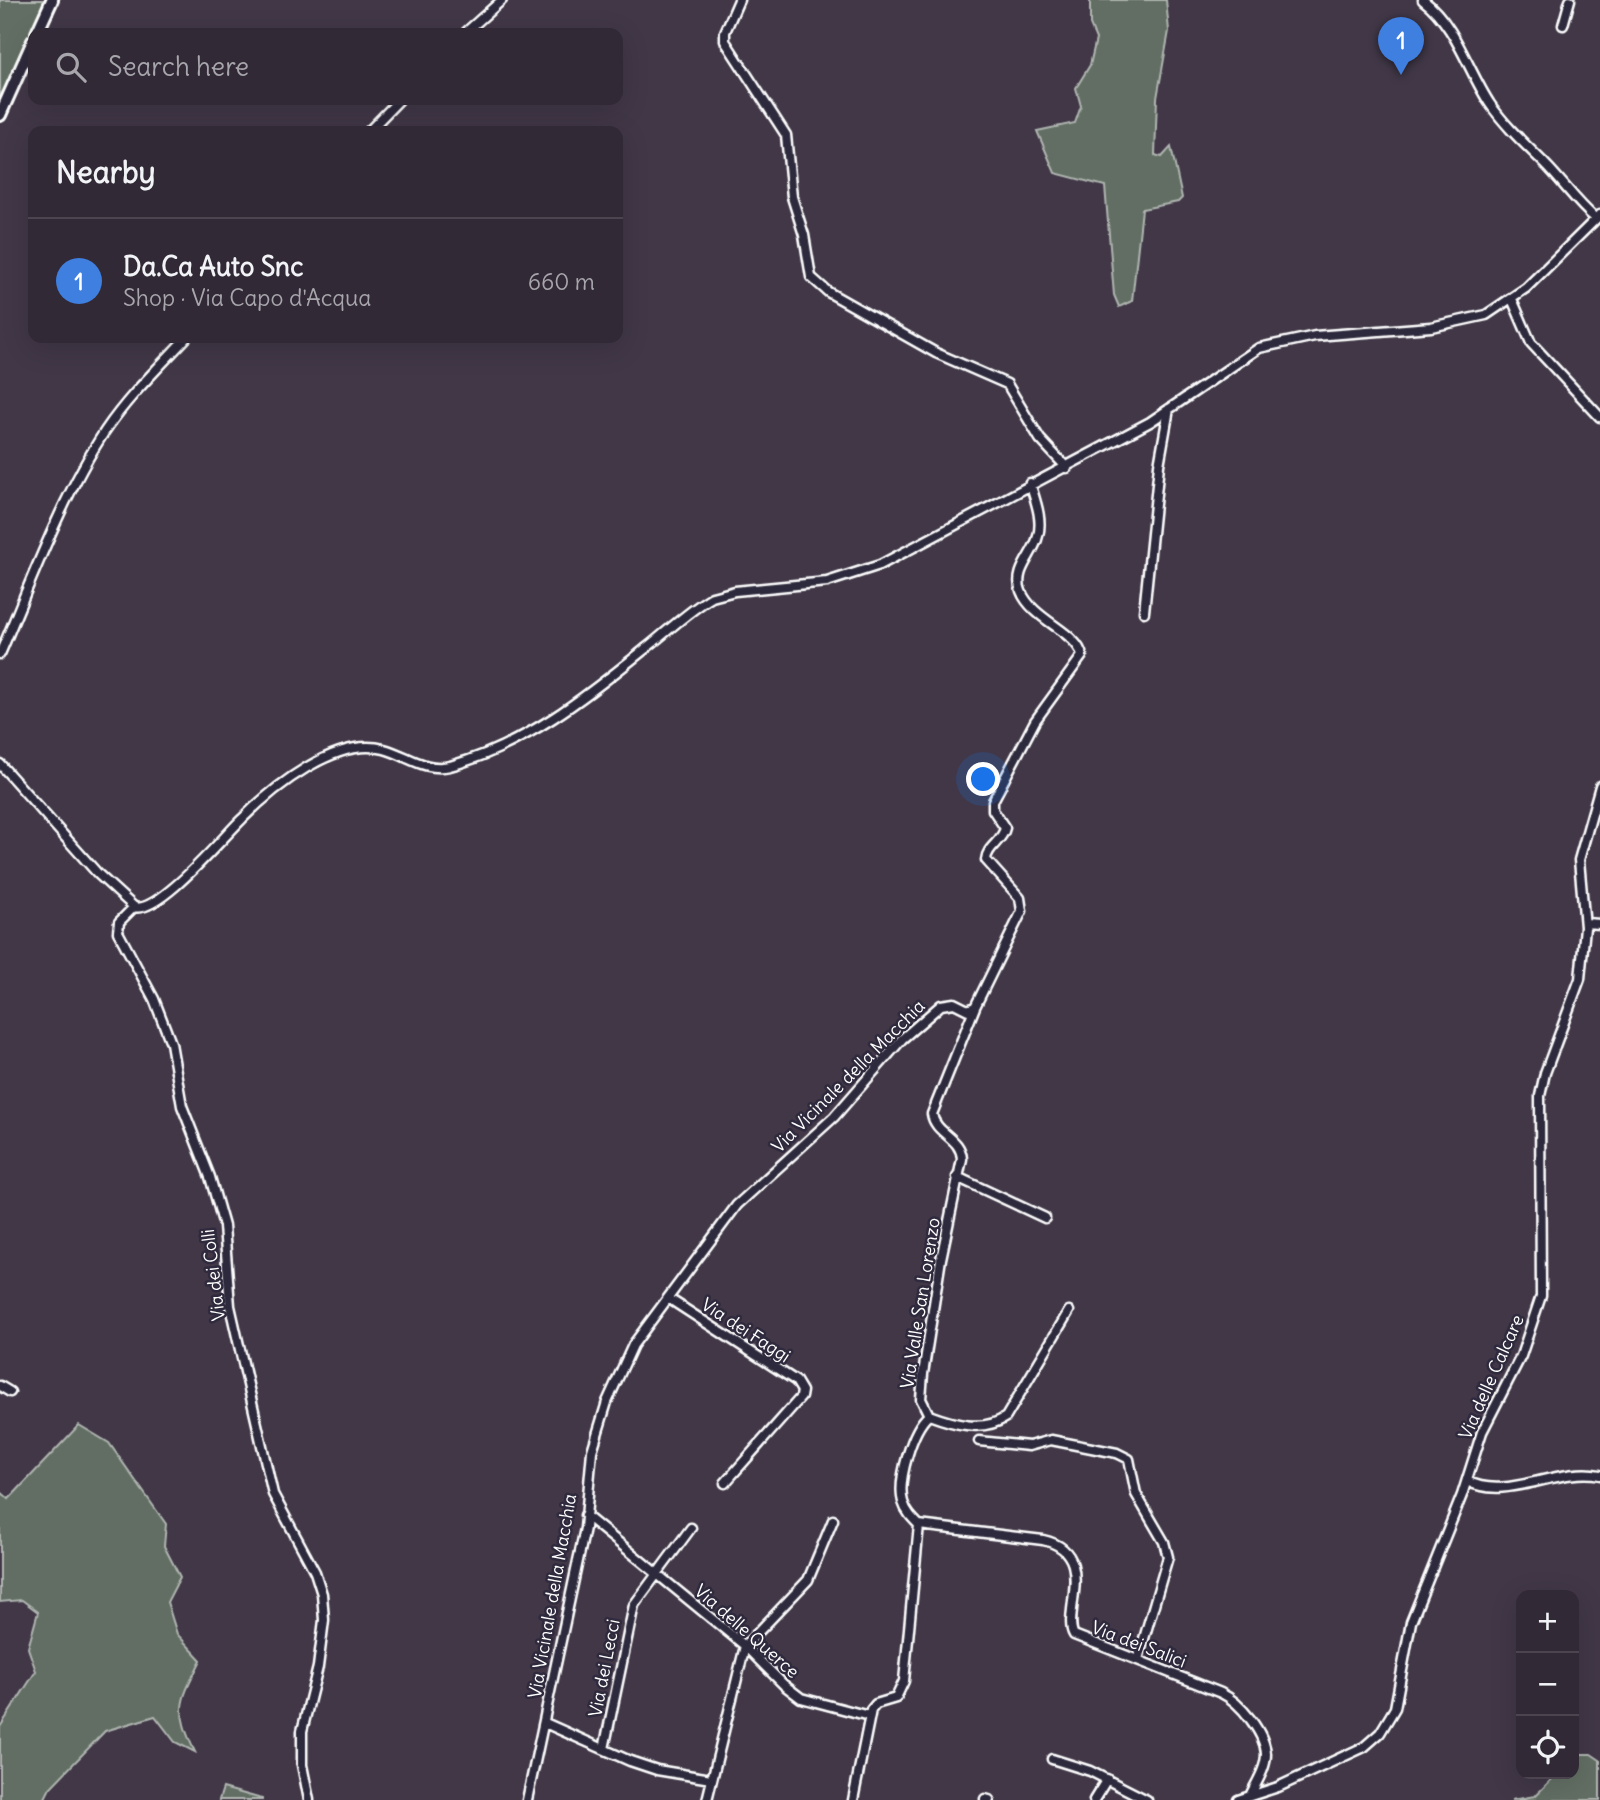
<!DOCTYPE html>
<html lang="en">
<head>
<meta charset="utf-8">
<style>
	body { margin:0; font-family:Delius,sans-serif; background:#39313d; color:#f1f3f6 }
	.controls { position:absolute; right:21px; bottom:21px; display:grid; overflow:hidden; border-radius:14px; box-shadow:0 7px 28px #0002 }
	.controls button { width:63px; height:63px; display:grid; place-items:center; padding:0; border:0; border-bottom:2px solid #4c4550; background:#312935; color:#f1f3f6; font:35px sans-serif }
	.you { position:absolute; left:984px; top:780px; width:24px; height:24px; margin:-18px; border:5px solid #fff; border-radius:50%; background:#1a73e8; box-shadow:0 0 0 10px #1a73e833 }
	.badge { display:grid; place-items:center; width:46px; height:46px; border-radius:50%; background:#ffd166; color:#fff; font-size:23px; font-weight:700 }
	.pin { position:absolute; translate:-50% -58px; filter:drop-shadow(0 2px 4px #0008) }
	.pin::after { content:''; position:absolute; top:37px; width:24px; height:21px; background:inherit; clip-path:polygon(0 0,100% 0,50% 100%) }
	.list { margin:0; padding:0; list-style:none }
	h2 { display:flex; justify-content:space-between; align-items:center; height:91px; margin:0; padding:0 28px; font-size:30px }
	h2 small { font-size:23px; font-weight:400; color:#a8a6ad }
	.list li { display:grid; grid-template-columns:46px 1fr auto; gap:21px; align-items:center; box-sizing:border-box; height:126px; padding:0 28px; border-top:2px solid #4c4550 }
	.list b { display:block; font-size:26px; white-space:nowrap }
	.list p { margin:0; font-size:23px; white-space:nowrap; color:#a8a6ad }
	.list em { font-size:23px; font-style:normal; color:#a8a6ad }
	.icon { flex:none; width:38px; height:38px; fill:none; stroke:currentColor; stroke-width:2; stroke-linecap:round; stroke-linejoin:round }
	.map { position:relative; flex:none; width:1600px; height:1800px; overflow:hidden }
	.search { position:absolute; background:#312935; box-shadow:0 7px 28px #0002; left:28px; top:28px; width:595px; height:77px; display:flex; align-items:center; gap:18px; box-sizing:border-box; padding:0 24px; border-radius:14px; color:#a8a6ad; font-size:26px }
	.panel { position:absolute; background:#312935; box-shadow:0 7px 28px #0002; left:28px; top:126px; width:595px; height:217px; border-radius:14px }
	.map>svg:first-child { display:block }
	.green { fill:#626e63; stroke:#b0b6b1; stroke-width:2 }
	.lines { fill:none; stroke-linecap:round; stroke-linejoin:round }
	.minor-casing { stroke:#fff; stroke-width:13 }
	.secondary-casing { stroke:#fff; stroke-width:16 }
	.minor { stroke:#2f2a3d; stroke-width:8 }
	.secondary { stroke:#2f2a3d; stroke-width:10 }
	.labels { text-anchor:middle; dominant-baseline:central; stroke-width:5; stroke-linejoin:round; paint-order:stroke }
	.street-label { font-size:18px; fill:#fff; stroke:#2f2a3d }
</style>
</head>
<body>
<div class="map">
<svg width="1600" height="1800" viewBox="0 0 1600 1800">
	<rect width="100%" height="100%" fill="#413747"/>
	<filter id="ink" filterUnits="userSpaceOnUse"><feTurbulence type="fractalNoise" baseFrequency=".0143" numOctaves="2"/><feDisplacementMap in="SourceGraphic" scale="14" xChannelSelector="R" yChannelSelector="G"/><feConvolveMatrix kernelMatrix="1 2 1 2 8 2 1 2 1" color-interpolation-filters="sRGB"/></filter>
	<g filter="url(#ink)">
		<!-- green -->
		<path class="green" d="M0,0h46l-46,104z
			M1090,0h76l3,31 -12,67 -2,57 7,2 9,-10 11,51 -4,4 -36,7 -10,92 -13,6 -5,-12 -9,-109 -50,-13 -18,-42 38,-8 6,-17 -5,-18 14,-23 6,-26 -6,-14z
			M79,1425l30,18 57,81 -2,22 16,31 -13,25 10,32 24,26c-21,42 -27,48 -6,92l-20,-10 -20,-26 -50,15 -55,57 -6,12h-44v-73l36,-56 -8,-23 10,-36 -16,-12 -22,2v-111l9,8z
			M1578,1754h13l9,6v40h-89l24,-4 22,-22h17v-16z
			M223,1788l39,11v1h-43z"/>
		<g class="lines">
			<!-- minor casing -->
			<g class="minor-casing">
				<path id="minor" d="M739,0l-14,32v9l61,94 6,62 12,38 7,42 17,15 108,61 71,31 33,55 27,29
					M1423,0c33,25 45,71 67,104 16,23 35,40 55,60 18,18 31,38 51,55
					M1563,25l7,-25
					M465,33l37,-33
					M369,131l30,-31
					M1512,299l19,44 69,74
					M1144,612l15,-147 10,-56
					M0,654c31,-72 62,-158 105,-223 23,-34 53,-63 81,-93
					M0,764l98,110 36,33
					M134,907c24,8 88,-69 108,-88 31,-31 94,-83 142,-70 23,6 41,23 66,17 74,-20 136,-69 195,-117 22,-17 43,-38 67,-52l23,-6 92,-9 53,-17 270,-143 109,-74 56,-12 116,-9 55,-12 40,-27 74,-73
					M134,907l-15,15 -1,10 36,67 17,44 11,63 28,71 14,49 6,80 43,188 42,78 7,22 2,26 -6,47 -16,64v34l7,35
					M1585,923l15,1
					M957,1177l88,41
					M668,1298l128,83 6,10 -1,6 -76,86
					M0,1386l10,6
					M929,1415c24,9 54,18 77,2l63,-106
					M979,1441l50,5 22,-6 66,13 12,6 7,35 28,48 4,15 -30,102
					M1467,1481c40,21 90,-15 133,-6
					M585,1515l160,131 39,39 17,13 68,18
					M919,1525l124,15c56,12 18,75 31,95l147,58c19,9 44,40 45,61 0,15 -10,29 -16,42
					M545,1723l85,38 27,9 54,9
					M604,1749l30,-144 57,-77
					M1052,1759l38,12 57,29
					M985,1799l4,1
					M527,1800l58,-272 7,-77 15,-49 26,-57 104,-140 97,-88 68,-78 39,-34 13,-2 14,7 7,-3 47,-96 -2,-13 -34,-38c1,-14 16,-18 19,-32l-12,-18v-9l42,-80 47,-65c-4,-24 -50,-36 -61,-65 -8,-21 13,-36 17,-55 5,-17 -3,-36 -8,-53
					M707,1800l38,-154 63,-66 25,-60
					M853,1800l18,-90 5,-6 20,-6 8,-17 15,-156c-7,-7 -13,-13 -16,-23 -6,-21 9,-73 26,-87l-8,-16 2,-25 18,-115 21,-100c-1,-22 -27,-25 -30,-45l43,-107
					M1094,1800l13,-21
					M1238,1800l40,-13 86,-40 16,-14 15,-25 16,-86 51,-127 20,-63 39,-76 20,-60 -1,-200 5,-23 35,-94 5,-52 -6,-67 21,-74"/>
			</g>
			<!-- secondary casing -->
			<g class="secondary-casing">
				<path id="secondary" d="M37,33l15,-33
					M0,115l33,-74"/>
			</g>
			<!-- minor -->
			<use href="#minor" class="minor"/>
			<!-- secondary -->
			<use href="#secondary" class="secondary"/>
		</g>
	</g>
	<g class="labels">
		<!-- street labels -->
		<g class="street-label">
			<text transform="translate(848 1076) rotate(-45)">Via Vicinale della Macchia</text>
			<text transform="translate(213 1275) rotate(-97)">Via dei Colli</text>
			<text transform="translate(920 1303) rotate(-81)">Via Valle San Lorenzo</text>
			<text transform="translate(746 1330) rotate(33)">Via dei Faggi</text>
			<text transform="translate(1491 1377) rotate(-66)">Via delle Calcare</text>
			<text transform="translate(552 1596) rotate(-80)">Via Vicinale della Macchia</text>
			<text transform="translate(747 1631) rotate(41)">Via delle Querce</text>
			<text transform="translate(1139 1644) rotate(21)">Via dei Salici</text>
			<text transform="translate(604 1668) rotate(-79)">Via dei Lecci</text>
		</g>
	</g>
</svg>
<div class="controls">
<button>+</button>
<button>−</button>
<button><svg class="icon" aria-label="locate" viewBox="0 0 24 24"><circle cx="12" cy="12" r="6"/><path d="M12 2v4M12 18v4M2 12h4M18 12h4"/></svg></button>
</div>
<div class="you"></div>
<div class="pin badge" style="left:1401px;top:75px;background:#3f7fe0">1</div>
<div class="search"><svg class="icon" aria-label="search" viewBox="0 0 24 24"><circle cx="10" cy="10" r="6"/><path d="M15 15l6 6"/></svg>Search here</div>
<section class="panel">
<h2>Nearby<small></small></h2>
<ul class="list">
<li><span class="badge" style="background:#3f7fe0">1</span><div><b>Da.Ca Auto Snc</b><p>Shop · Via Capo d'Acqua</p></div><em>660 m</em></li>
</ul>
</section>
</div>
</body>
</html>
